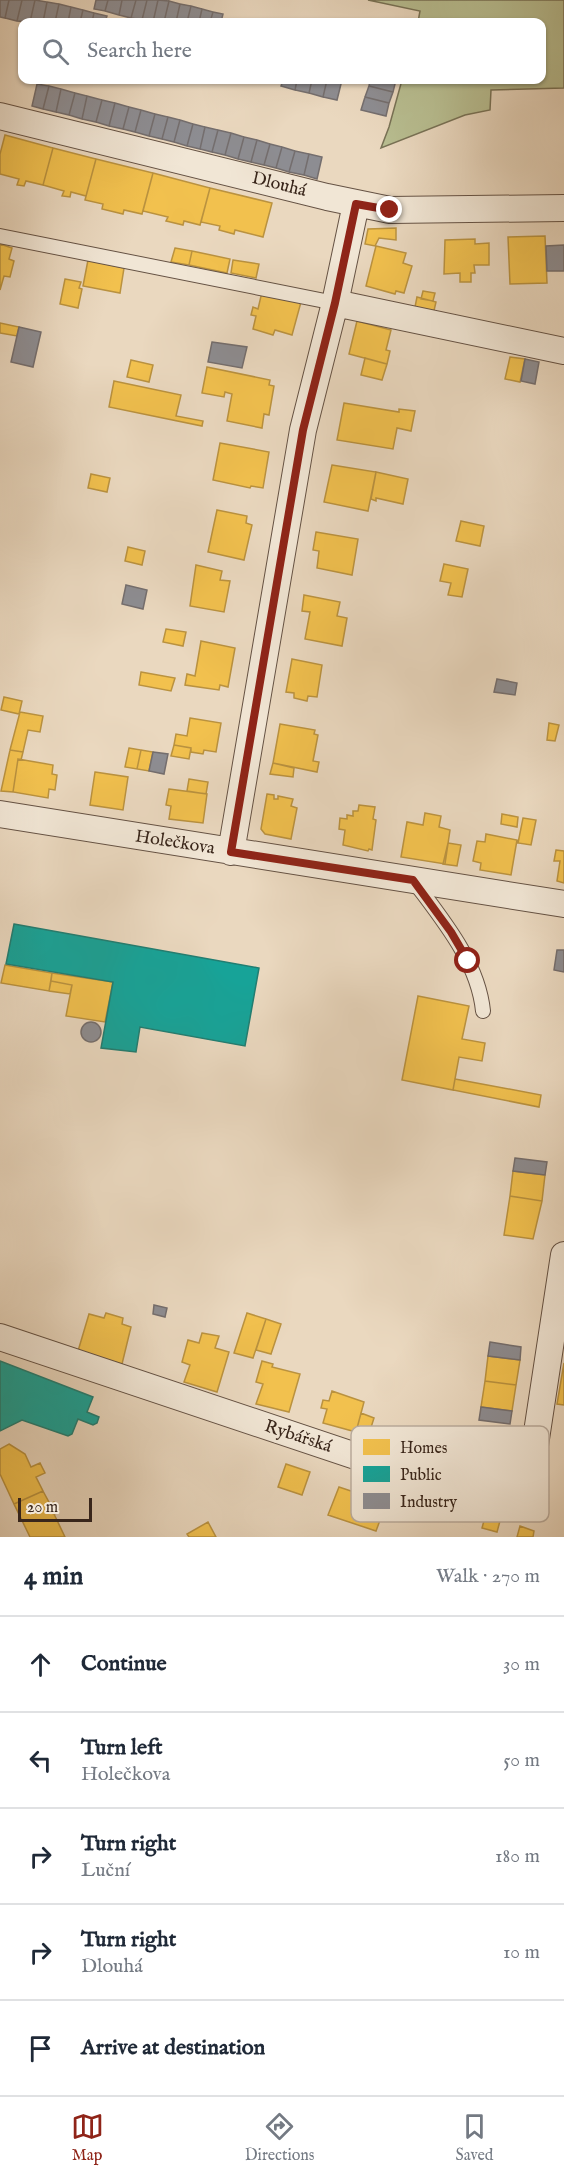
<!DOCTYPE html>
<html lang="en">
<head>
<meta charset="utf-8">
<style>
	body { margin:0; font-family:"IM FELL English",serif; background:#f2f2f3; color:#1f2937 }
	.scale { position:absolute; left:18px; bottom:15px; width:74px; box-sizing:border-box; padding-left:6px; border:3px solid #39261b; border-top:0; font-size:16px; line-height:21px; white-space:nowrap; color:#39261b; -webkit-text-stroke:4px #f1e6d5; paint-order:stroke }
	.stop { position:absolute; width:18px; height:18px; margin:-14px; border:4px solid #8f2418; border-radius:50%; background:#fff }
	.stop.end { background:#8f2418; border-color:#fff; box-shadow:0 2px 6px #0008 }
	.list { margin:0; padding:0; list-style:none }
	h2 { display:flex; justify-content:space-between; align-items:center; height:78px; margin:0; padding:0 24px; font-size:26px }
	h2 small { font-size:20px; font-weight:400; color:#747a83 }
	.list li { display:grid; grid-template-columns:39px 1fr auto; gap:18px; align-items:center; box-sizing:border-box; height:96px; padding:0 24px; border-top:2px solid #e0e1e3 }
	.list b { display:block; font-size:22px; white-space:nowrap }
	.list p { margin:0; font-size:20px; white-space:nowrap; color:#747a83 }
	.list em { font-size:20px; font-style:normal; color:#747a83 }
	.icon { flex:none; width:33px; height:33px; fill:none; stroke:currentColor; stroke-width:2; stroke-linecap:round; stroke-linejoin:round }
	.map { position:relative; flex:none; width:564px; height:1537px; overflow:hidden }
	.search { position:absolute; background:#fff; box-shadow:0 2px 4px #0004; left:18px; right:18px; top:18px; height:66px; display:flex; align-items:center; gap:15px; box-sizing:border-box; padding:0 21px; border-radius:12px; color:#747a83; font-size:22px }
	.sheet { height:558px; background:#fff }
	nav { display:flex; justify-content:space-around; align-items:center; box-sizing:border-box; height:84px; border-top:2px solid #e0e1e3; background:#fff; font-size:16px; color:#747a83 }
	nav a { display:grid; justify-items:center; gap:3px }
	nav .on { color:#8f2418 }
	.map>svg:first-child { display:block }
	.green { fill:#b8be91; stroke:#787256; stroke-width:1.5 }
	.homes { fill:#f2c14e; stroke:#ba923f; stroke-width:1.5 }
	.public { fill:#17a398; stroke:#217e72; stroke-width:1.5 }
	.industry { fill:#8d8d92; stroke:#746e6e; stroke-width:1.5 }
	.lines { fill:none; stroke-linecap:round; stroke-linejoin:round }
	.service-casing { stroke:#655244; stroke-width:16 }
	.minor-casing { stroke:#655244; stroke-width:28 }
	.service { stroke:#f1e6d5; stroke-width:14 }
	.minor { stroke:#f1e6d5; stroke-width:26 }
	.route { stroke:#8f2418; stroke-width:8 }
	.labels { text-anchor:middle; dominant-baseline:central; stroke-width:6; stroke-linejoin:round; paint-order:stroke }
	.street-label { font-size:18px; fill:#39261b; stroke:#f1e6d5 }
	.key { fill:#f1e6d5; stroke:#baac9d; stroke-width:1.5 }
	.key-label { font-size:16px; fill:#39261b }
</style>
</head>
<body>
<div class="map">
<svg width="564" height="1537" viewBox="0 0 564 1537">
	<rect width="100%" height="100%" fill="#ead8bf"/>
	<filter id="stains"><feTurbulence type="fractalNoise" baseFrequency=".00333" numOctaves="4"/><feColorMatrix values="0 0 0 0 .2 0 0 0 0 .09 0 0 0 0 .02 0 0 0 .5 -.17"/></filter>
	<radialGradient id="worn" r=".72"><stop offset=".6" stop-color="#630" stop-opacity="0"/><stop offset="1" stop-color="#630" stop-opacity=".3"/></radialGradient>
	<!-- green -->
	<path class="green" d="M368,0h196v88l-73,2 -1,20 -25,5 -84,33 8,-21 13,-47h140v-58h-124l2,-11z"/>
	<!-- homes -->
	<path class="homes" d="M5,135l48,13 -10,37 -17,-4 -2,5 -7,-1 2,-6 -19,-5v-20z
		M53,148l43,11 -10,37 -15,-4 -1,5 -8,-1 2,-5 -21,-6z
		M96,159l57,14 -11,41 -18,-4 -1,4 -21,-5 1,-5 -18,-4z
		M153,173l57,15 -10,37 -16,-4 -1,4 -17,-4 2,-4 -25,-6z
		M210,188l62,15 -9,34 -28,-7 -1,4 -15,-4 1,-4 -19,-4z
		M396,228v12l-17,-2 -4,8 -10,-2 3,-15z
		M545,236l2,47 -37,1 -2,-47z
		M475,239v5l14,-1v22h-15l1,8h-4v9h-11v-9l-16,1 1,-34z
		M0,244l12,4 -3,11 5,2 -4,16 -6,-1 -4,14z
		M376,246l30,7 -3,10 9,3 -8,27 -8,-2 -1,3 -29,-8z
		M175,248l17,3 -3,14 -18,-3z
		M192,251l38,8 -3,14 -38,-8z
		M88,260l36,8 -4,25 -37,-7z
		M233,260l26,4 -3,14 -25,-5z
		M65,279l16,3 -2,6 3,1 -4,19 -18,-4z
		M423,291l12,2 -2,8 -12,-2z
		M262,292l39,10 -9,33 -17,-5 -2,5 -20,-6 3,-13 -5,-1 2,-8 5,2z
		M417,297l19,5 -3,13 -19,-3z
		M357,321l34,9 -5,20 4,1 -3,13 -38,-10z
		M0,323l19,4 -2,9 -17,-3z
		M510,357l15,2 -5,23 -15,-3z
		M365,358l22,6 -5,16 -21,-5z
		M131,360l22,5 -4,17 -22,-5z
		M207,367l63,13 -1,5 5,1 -5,29 -5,-1 -2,14 -35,-7 5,-27 -7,-2 -1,5 -22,-4z
		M114,381l67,14 -5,21 27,5 -1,5 -93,-19z
		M344,403l55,9v-3l16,2 -4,20 -14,-3 -4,21 -56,-9z
		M220,443l49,9 -6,36 -12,-2 -1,2 -37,-8z
		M332,465l44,7 -8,39 -44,-9z
		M376,472l32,7 -5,25 -27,-6v3l-5,-2z
		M91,474l19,4 -3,14 -19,-4z
		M217,510l30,6 -1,7 6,2 -8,35 -36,-8z
		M461,521l23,5 -4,20 -24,-5z
		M316,532l42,7 -6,36 -35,-7 2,-17 -6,-1z
		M128,547l17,4 -3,14 -17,-4z
		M444,564l24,5 -6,28 -14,-2 3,-12 -11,-2z
		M196,565l26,6 -2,9 10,1 -6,31 -34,-6z
		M304,595l36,7 -3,14 10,2 -5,28 -37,-7 5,-27 -8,-1z
		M166,629l20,3 -3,14 -20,-4z
		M201,641l34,7 -7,39 -8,-2 -1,5 -34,-5 2,-11 8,2z
		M292,659l30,6 -5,32 -9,-1 -1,5 -13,-3v-5l-8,-1z
		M141,672l34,6 -4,13 -32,-6z
		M4,697l18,4 -3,13 -18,-4z
		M20,712l23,4 -3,16 -12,-2 -5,22 -13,-2z
		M190,718l31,5 -5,29 -12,-2 -1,4 -12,-2v-4l-17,-3 2,-11 11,2z
		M549,723l10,2 -4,16 -8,-1z
		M280,724l35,6 -1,4 4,1 -5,26 6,1 -2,10 -44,-9z
		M174,745l17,3 -2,11 -18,-3z
		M129,748l12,2 -4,19 -12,-2z
		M10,750l13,2 -2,8 -3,-1 -5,33 -12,-1z
		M141,750l12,2 -4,19 -12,-2z
		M18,759l35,6 -1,9 5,1 -2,15 -6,-1 -1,9 -35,-6z
		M273,763l21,5 -1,9 -23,-3z
		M95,772l33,5 -5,33 -33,-5z
		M189,779l19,3 -2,12 -19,-3z
		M169,789l38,5 -4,29 -34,-4 2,-13 -5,-1z
		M267,794l7,1v4h4v-3l15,3 -2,7 6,2 -6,31 -26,-5 -4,-5z
		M359,805l16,2 -2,12 3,1 -4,30 -3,-1 -1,2 -25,-6 2,-15 -6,-1 1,-11 7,1v-4l6,1v-5h5z
		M425,813l16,3 -2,11 11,3 -5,34 -44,-7 6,-35 16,3z
		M502,814l16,3 -1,10 -16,-3z
		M523,818l13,2 -5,25 -13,-2z
		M486,834l31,6 -6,35 -31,-5 1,-7 -8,-2 4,-20 8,1z
		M448,843l13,2 -4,21 -14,-2z
		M556,850l8,1v32l-7,-2 3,-20h-6z
		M5,965l47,8 -3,18 -48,-8z
		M52,973l61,9 -8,40 -39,-6 6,-31 -21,-4z
		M51,981l21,4 -2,9 -21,-3z
		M418,996l51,10 -7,33 23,4 -3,18 -23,-4 -6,33 -51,-10z
		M455,1079l86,16 -2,12 -86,-17z
		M513,1171l32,4 -3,26 -32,-5z
		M510,1196l32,5 -9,38 -29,-4z
		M106,1313l17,5 -1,6 9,3 -9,37 -44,-13 11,-37 15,4z
		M247,1313l19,6 -13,39 -19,-5z
		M266,1319l15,5 -10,30 -15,-4z
		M202,1333l17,3 -4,12 14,4 -12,40 -33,-10 6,-17 -8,-3 6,-22 11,3z
		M488,1356l32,4 -4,25 -31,-4z
		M262,1361l11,3 -1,3 28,7 -11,38 -33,-8 7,-20 -7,-2z
		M564,1363v42l-7,-1z
		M485,1381l31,4 -4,26 -31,-4z
		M332,1391l32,11 -8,30 -33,-9 4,-14 -6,-1 2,-8 6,1z
		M361,1413l13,5 -6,19 -12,-5z
		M9,1444l16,10 6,13 9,-4 5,10 -9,4 7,14 -29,13 -14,-30v-25z
		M286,1464l24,8 -8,23 -24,-8z
		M339,1487l21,7 2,-7 8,3 -2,8 18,6 -10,27 -48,-16z
		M43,1491l7,13 4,-2 5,10 -5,2 11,23h-35l-16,-33z
		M485,1517l15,4 -3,11 -15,-4z
		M208,1522l8,15h-27l-2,-3z
		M520,1526l14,5 -1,6h-16z"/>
	<!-- public -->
	<path class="public" d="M14,924l245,44 -14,78 -105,-19 -4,25 -35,-4 12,-66 -107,-18z
		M0,1361l93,36 -6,15 12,5 -2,6 -4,2 -15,-6 -6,15 -4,2 -46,-16 -22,11z"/>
	<!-- industry -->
	<path class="industry" d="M0,0h9l-4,18 -5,-1z
		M9,0h13l-5,21 -12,-3z
		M22,0h13l-5,22 -13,-1z
		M35,0l12,2 -4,20h-13z
		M96,0h12l-3,11 -11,-2z
		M108,0h14l-3,15 -14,-4z
		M122,0h14l-5,18 -12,-3z
		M136,0h11l-5,20 -11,-2z
		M147,0h11l-5,22 -11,-2z
		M158,0l11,1 -5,21h-11z
		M169,1l11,3 -4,18h-12z
		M47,2l12,2 -4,18h-12z
		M59,4l12,3 -3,15h-13z
		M180,4l11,2 -4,16h-11z
		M191,6l11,3 -3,13h-12z
		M71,7l12,3 -3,12h-12z
		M202,9l11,3 -3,10h-11z
		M83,10l11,3 -2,9h-12z
		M213,12l10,2 -2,8h-11z
		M94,13l13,3 -2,6h-13z
		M283,80h14l-2,10 -14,-4z
		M297,80h15l-3,13 -14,-3z
		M312,80h15l-4,17 -14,-4z
		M327,80h15l-5,20 -14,-3z
		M370,80h26l-3,12 -24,-6z
		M37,84l12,2 -6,23 -11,-3z
		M49,86l12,3 -5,23 -13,-3z
		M369,86l24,6 -4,11 -24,-6z
		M61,89l14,4 -6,22 -13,-3z
		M75,93l12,3 -5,23 -13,-4z
		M87,96l15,4 -6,22 -14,-3z
		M365,97l24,6 -3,13 -25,-6z
		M102,100l13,3 -6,23 -13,-4z
		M115,103l14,4 -6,22 -14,-3z
		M129,107l12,3 -6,22 -12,-3z
		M141,110l14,4 -6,22 -14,-4z
		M155,114l13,3 -6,22 -13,-3z
		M168,117l12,3 -6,22 -12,-3z
		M180,120l13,4 -6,22 -13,-4z
		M193,124l12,3 -5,22 -13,-3z
		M205,127l13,3 -6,22 -12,-3z
		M218,130l13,3 -6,22 -13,-3z
		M231,133l13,4 -6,22 -13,-4z
		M244,137l13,3 -6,22 -13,-3z
		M257,140l13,4 -6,21 -13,-3z
		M270,144l12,3 -6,21 -12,-3z
		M282,147l13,4 -6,21 -13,-4z
		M295,151l14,3 -5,21 -15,-3z
		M309,154l13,3 -5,22 -13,-4z
		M564,245v26h-17l-1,-25z
		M19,327l22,5 -8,35 -22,-5z
		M212,342l35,5 -5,21 -34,-6z
		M525,359l14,3 -4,22 -14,-3z
		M126,585l21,5 -4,19 -21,-5z
		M497,679l20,4 -2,12 -21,-3z
		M153,752l15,2 -4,20 -15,-3z
		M557,950h7v22l-10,-2z
		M81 1032a10 10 0 1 1 20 0a10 10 0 1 1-20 0Z
		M515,1158l32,4 -2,13 -32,-4z
		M154,1305l13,3 -2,9 -12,-3z
		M490,1342l31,5 -1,13 -32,-4z
		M481,1407l31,4 -2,13 -31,-4z"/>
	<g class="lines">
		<!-- service casing -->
		<g class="service-casing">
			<path id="service" d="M0,236l335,67
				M413,880c28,38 65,81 70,131"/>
		</g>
		<!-- minor casing -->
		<g class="minor-casing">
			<path id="minor" d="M0,116l327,81 63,13 174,-2
				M335,303l229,48
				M0,814l564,90
				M231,852l72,-422 32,-127 21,-99
				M0,1337l460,154 49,-10 25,-29 30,-197"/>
		</g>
		<!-- service -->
		<use href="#service" class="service"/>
		<!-- minor -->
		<use href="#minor" class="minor"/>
	</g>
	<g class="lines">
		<!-- route -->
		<path class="route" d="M390,210l-34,-6 -21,99 -32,127 -72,422 182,28 38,52 17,29"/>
	</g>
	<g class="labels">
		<!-- street labels -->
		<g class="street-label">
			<text transform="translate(279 185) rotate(14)">Dlouhá</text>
			<text transform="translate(175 843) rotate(9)">Holečkova</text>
			<text transform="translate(298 1437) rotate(18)">Rybářská</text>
		</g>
	</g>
	<!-- legend -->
	<rect x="351" y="1426" width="198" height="96" rx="9" class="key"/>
	<rect x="363" y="1439" width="27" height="16" fill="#f2c14e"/>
	<rect x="363" y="1466" width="27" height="16" fill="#17a398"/>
	<rect x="363" y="1493" width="27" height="16" fill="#8d8d92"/>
	<g class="key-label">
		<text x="400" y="1453">Homes</text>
		<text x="400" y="1480">Public</text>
		<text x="400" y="1507">Industry</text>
	</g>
	<rect width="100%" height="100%" filter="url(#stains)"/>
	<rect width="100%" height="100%" fill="url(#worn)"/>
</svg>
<div class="scale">20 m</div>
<div class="stop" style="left:468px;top:961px"></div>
<div class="stop end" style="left:390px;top:210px"></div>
<div class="search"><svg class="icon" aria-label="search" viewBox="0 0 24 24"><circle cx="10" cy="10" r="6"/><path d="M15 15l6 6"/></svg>Search here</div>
</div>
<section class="sheet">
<h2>4 min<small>Walk · 270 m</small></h2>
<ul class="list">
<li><svg class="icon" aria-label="ahead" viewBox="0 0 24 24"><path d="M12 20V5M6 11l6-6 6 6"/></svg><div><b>Continue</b></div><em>30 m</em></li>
<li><svg class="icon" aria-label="left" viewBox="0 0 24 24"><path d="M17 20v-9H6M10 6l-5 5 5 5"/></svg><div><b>Turn left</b><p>Holečkova</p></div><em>50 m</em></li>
<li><svg class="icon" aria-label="right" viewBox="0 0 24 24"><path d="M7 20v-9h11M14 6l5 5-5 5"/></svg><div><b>Turn right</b><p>Luční</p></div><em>180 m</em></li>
<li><svg class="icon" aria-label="right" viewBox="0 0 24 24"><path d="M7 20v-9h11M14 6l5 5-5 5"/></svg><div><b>Turn right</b><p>Dlouhá</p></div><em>10 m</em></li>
<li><svg class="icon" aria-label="arrive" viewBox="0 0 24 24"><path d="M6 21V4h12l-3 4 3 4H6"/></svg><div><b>Arrive at destination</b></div></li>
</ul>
</section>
<nav>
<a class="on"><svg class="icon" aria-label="map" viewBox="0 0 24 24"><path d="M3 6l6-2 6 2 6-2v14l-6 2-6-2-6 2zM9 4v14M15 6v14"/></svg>Map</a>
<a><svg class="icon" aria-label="directions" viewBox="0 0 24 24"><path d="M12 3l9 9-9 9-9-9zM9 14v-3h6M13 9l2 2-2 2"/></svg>Directions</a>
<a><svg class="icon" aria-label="saved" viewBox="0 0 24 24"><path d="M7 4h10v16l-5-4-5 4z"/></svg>Saved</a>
</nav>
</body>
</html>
